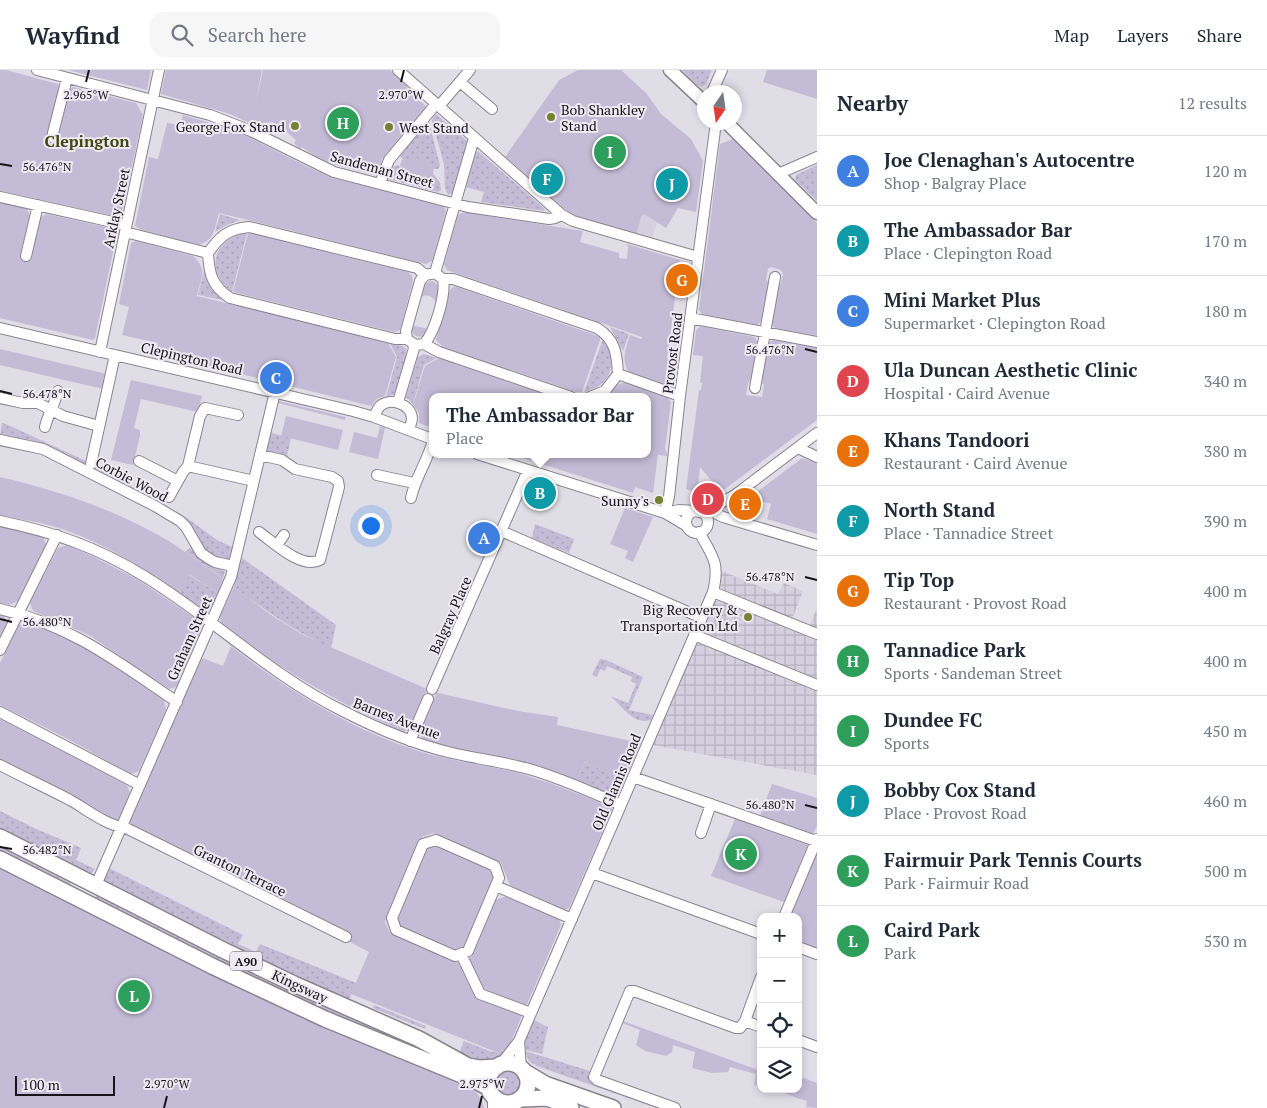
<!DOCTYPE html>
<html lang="en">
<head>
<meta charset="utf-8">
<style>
	body { margin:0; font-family:"PT Serif",serif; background:#f6f6f7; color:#1f2937 }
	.controls { position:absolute; right:15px; bottom:15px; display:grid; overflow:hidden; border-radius:10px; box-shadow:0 2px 8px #0003 }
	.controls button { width:45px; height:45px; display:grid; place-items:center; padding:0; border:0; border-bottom:1px solid #e0e1e3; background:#fff; color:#1f2937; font:25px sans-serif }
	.compass { position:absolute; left:697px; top:15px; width:45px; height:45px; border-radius:50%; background:#fff; box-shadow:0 2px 8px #0003; rotate:193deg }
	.scale { position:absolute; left:15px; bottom:12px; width:100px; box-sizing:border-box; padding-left:5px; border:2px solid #151418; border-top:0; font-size:14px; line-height:18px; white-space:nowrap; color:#151418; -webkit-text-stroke:4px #edeaf3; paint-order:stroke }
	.you { position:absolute; left:370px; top:455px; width:18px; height:18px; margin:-12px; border:4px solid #fff; border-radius:50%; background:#1a73e8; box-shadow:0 0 0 8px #1a73e833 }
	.badge { display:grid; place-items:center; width:32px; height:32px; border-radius:50%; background:#1a73e8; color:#fff; font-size:16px; font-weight:700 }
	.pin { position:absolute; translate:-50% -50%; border:2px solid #fff; box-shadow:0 1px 5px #0006 }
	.popup { position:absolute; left:429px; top:323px; width:222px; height:65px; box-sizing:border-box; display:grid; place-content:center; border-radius:10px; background:#fff; filter:drop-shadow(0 1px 4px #0005); font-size:16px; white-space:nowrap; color:#747a83 }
	.popup b { font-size:19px; color:#1f2937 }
	.popup::after { content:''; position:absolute; left:50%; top:100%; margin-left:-10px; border:10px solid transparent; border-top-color:#fff }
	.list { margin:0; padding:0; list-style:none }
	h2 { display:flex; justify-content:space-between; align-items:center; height:65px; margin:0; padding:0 20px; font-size:21px }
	h2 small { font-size:16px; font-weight:400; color:#747a83 }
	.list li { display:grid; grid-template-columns:32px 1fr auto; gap:15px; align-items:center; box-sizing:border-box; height:70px; padding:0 20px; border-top:1px solid #e0e1e3 }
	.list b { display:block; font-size:19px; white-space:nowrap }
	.list p { margin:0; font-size:16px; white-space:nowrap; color:#747a83 }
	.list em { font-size:16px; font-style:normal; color:#747a83 }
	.icon { flex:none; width:28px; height:28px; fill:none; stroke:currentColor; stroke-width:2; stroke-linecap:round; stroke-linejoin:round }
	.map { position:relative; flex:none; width:817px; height:1038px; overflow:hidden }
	header { display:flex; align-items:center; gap:30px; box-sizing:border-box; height:70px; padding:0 25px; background:#fff; border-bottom:1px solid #e0e1e3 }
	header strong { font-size:24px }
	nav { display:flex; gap:28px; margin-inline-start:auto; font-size:18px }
	.search { width:350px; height:45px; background:#f6f6f7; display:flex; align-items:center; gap:12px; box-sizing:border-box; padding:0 18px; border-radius:15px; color:#747a83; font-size:19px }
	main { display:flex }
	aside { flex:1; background:#fff }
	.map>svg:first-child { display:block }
	.built { fill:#d5d0e0 }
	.industrial { fill:url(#industrial-grid) }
	.grass { fill:url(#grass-dots) }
	.green { fill:#c4bcd7 }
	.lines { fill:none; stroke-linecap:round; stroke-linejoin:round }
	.minor-casing { stroke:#88858e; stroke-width:12 }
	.major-casing { stroke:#88858e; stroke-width:15 }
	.highway-casing { stroke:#88858e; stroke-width:18 }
	.minor { stroke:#fff; stroke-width:10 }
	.major { stroke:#fff; stroke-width:12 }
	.highway { stroke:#fff; stroke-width:15 }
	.ticks { fill:none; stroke:#151418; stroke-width:2 }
	.poi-dot { fill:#738332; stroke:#edeaf3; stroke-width:2 }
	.labels { text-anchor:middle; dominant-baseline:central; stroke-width:4; stroke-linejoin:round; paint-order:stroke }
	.shield { fill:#edeaf3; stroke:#56545a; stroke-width:1 }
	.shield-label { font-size:12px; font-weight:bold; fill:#151418 }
	.poi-label { font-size:14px; fill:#151418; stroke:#edeaf3; text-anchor:end }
	.street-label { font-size:14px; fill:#151418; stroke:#edeaf3 }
	.quarter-label { font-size:16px; font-weight:bold; fill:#3e4910; stroke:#edeaf3 }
	.ticks-label { font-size:12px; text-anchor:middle; fill:#151418; stroke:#edeaf3; stroke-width:4; stroke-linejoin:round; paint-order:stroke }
</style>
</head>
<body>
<header>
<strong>Wayfind</strong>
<div class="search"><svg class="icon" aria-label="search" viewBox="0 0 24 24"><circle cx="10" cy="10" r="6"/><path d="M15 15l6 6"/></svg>Search here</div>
<nav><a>Map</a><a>Layers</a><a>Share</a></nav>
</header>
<main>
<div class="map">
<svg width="817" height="1038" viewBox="0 0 817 1038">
	<defs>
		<pattern id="industrial-grid" width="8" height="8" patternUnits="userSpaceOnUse" patternTransform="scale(1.25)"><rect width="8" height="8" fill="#d5d0e0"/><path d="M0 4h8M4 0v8" fill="none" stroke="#b6b2bf"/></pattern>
		<pattern id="grass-dots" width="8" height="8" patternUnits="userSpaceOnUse" patternTransform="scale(1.25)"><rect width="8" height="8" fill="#c4bcd7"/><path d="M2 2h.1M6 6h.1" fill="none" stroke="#a8a1b8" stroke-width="1.8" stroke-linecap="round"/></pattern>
	</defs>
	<rect width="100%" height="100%" fill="#dfdde6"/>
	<!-- built -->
	<path class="built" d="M644,144l13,8 -6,19 -15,-4 5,-20z"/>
	<!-- industrial -->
	<path class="industrial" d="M722,501l56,23 6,-11 19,8 -11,28 17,8 8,-19v167l-164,-30 67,-155z"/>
	<!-- grass -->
	<path class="grass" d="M682,0h30l-6,14 -4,3 -5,-2z
		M436,44l31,27 1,4 -14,47 -6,3 -3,-7 -1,-24 -12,-43 1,-4z
		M427,52h2l1,3 10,41 -2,3h-4c-14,-10 -12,-13 -30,-8l-4,-5z
		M478,81l67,58 -1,2 -63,-9 3,-10 -18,-5 10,-35z
		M397,95l6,2 5,6 17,3 4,-3 4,1 7,8 1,8 -3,2 -50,-13 -2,-4 4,-6z
		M817,95v36l-22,-21 1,-5z
		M220,144l20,6 -13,5 -12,7z
		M247,163l-15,59c-28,-21 -19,-54 15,-59z
		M204,201l4,11 15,18 -25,-5z
		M610,257l19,7 -6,17z
		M603,269c16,23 9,46 -19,53z
		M389,272l14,4 3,3v6l-11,39 -9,3 11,-40z
		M424,284l13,4 -13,7 -11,39 -7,-7 12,-40z
		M2,353l4,1 82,38 -2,5 -86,-31z
		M271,363l20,5 -4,18 -18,-4 -2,-2z
		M95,396l92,52 30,22 15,7 -3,11 -6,3 -16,-7 -19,-29 -95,-54z
		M535,454l39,15 -5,14 -37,-15z
		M192,476l13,16 20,9 -2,7 -38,-26z
		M242,488l94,67 -5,23c-36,-16 -66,-38 -97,-61z
		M189,505l29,18 -7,15 -7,2 -27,-18z
		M600,589l6,1 37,17 -14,33 24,5 -2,5c-18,6 -29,-15 -41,-24l18,7 8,-19 -5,-3 1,-4 -25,-11 -2,5 -5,-2 -3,8 -5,-2z
		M585,692l40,18 -7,14 -4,2 -37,-16z
		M0,741l34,17 47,20 -5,12 19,9 -6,7 -89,-43z
		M0,771l73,37 -3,7 17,10 -87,-41z
		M109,798l134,67 -5,9 18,8 4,-8 96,39 -7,17 13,7v3l-258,-125v-5z
		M97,824l389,178 -2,9 -111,-46 -280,-134z
		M374,935l52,21 -1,3 -52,-21z
		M534,950l14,7 -6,27 -20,-5z
		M464,971l28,11 16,-2c-7,10 -26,15 -38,11 -4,-2 -8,-5 -11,-8z
		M525,981l65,20 -1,6 2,4 76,27h-11l-119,-42 -8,-5z
		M495 1012a13 13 0 1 1 26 0a13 13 0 1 1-26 0Z"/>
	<!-- green -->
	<path class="green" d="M0,0h6l52,14 2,4 -14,49 11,2 12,-49 4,-3 63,16 7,12 -22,101 -3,1 -118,-26z
		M68,0h83l-4,20z
		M166,0h96l-6,32 7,-32h127l18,16 -2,3 21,18 -45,52 -5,16c-26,-6 -54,-11 -75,-28l-2,2 -6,-6 2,-3 -14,-12 -3,3 -7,-7 1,-2 -21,2 -22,-10 -69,-20z
		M578,0h43l26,24 14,20 30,25 12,22 -7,51 -18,-4 -12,20 -22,-14 -3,3 -5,20 -62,-20 -69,-60 54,-77z
		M767,0h50v29l-54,-17z
		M183,45l54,16 67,34 29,13 111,28 2,6 -14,49 -6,3 -207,-51c-5,15 -3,26 -20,32l-57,-15 -7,-4 14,-69 9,2 9,-36 13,2z
		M733,69l84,84v113l-42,-8 -4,-4 7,-39 3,-2 2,-10 -2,-3 -10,-3 -3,2 -2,10 2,4 -6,38 -5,4 -55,-11 -3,-4 21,-166z
		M416,87l8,3 10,9 -1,5c-5,0 -7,2 -12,3 -11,2 -13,-7 -21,-12l2,-5z
		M0,133l27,6 3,7 -10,41 11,2 8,-40 7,-5 69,15 2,4 -22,105 -2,2 -93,-22z
		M464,142l119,19 -3,11 39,11v5l8,1 1,-12 -1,-3 53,16 -13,99 10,1 -3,21 -3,3 -4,1 -39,-14c-7,-13 -2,-23 2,-36l11,4 1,-2 -195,-67 -3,-6 14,-49z
		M248,163l160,39 4,4 1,5 -13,49 -6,2 -161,-40z
		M136,171l57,15c16,14 7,23 4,40l191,47 8,14 -11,39 -8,3 -6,7 -215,-53 2,-10 -36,-8 7,-28 -10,-3 12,-61z
		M433,211c9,6 5,12 3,21 -5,-7 -8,-8 -16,-5 2,-8 3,-15 13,-16z
		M453,217h4l144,50 -19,55h-6l-133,-45 -7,-7 14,-50z
		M412,255l16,4c-3,13 -19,8 -16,-4z
		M700,256l54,11 4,5 -7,37 -3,4 -2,12 16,2 2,-12 -3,-4 6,-37 6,-4 44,8v72l-96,72 -21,-25 -2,20 -3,5 -9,-3 13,-99h2l1,-7h-2l3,-27 -10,-1 3,-24z
		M0,279l107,25 -4,15 -103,-24z
		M439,288l114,39h-121v31l-13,-5v-10l-6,-8 12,-39z
		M131,310l71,16 -4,16 -57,-13 -7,29 6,2v5l-7,30 -22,-5z
		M622,313h5l41,15 3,4 -6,47 3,7 -10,-1 -5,38 -18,-6 -2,6 -123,-39h138v-57h-40l9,-12z
		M279,331l67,16 -1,3 -67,-17z
		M286,346l57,14 -5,20 -57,-14z
		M380,356l5,2 -7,31 -29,-7 5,-20 23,6z
		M802,388l15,5v71l-50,-15 4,-15 -22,-6z
		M0,407c56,13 110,31 160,59 22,12 42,29 63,42l-5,15 -28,-18 -13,17c-37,-27 -80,-53 -125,-66 -17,-5 -35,-7 -52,-11z
		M625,438l28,9 -20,45 -8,-4 3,-7 -18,-7z
		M0,457l43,10 3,7 -28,57 -9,4 -9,-2z
		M67,475l25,11 45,23 62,42 2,9 -25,57 -7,2 -80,-54 -56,-24 -3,-8 28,-55z
		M234,517l37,28 32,20 124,54 -17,40 -7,3c-67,-30 -124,-63 -182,-109l-1,-6z
		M0,545l4,1 3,7 -7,14z
		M29,552l33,13 26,14 76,51 2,10 -27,61 -8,3 -67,-37 -64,-32v-42l19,-38z
		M231,576c58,46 129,89 201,109 27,7 55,10 82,17 33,9 65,22 97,35l1,3 -43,98 -6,3 -52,-23 -10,-25 -68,-30 -11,4 -37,85 5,11 70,30 16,33 47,17 -15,36 -12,3 -145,-58 18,-42 -242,-127 75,-167 21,8z
		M438,623l80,18 40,6 -1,8 83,18 -15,37 -40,-18 -8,18 -37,-14 -46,-11 -37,-6 -34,-10 -4,-7 17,-38z
		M0,649l127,66 3,8 -13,30 -117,-62z
		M772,714l45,14v28l-4,8 -53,-18z
		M735,749l73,26 -24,57 -73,-26z
		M436,775l53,23 5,11 -29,67 -11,5 -54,-24 -3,-9 28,-68z
		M817,782v96l-19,-6v-25h-10z
		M0,793l473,224 9,14 2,7h-484z
		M507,826l52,23 2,6 -35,82 -42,-15 -15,-31 26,-61z
		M623,951l138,50v16l-7,-2 2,-11 -26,-7 -2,5 -16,1 -20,-5 3,-16 -22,-7 -1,7 -6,4 -21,-5 -9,-6 4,-15 -18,-7z
		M798,1006l19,7v25l-11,-1 1,-6c-12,-3 -23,-9 -35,-12h26z"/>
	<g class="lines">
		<!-- minor casing -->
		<g class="minor-casing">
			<path id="minor" d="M37,0l173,45 41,16 83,41 134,35 81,12 6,-1 7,-3 11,6 125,36
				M398,0l164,145
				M460,12l32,27
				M712,22l10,-22
				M439,36l31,-36
				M52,67l15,-59
				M778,104l39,-17
				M380,113l9,-23 47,-56
				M0,127l126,28
				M125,162l83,21
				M208,183c1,21 4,33 22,45l165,41h12
				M208,183c12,-17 20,-24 41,-26l168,41 8,7
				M26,186l12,-51
				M435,203l8,6c3,16 -8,53 -19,65l-9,1 -8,-6 -1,-8 14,-50 5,-6z
				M435,203l39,-135
				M443,209h10l144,49c18,11 20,25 21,46
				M690,248l127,24
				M0,258l353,83 21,6 58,22
				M424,274l15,8 132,45
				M100,282l59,-282
				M618,304l62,22
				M755,318l20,-111
				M590,327l15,-6 13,-17
				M0,328l23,5h15l25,13 36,10
				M398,332l17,-57
				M374,347c2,-4 3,-8 6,-11 10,-9 31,-2 32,12 0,4 -2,8 -3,12
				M45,357c3,-13 10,-23 13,-36
				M0,370l43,9 112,57 25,15 6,6 15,26 7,5 7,4 18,4
				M798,378l19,9
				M477,384l188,59 22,13
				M139,391l39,20
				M91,394l24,-109
				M188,396l66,15
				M377,405l37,8
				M169,427l14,-25 5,-6 12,-50 5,-8 33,7
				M411,428c4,-19 15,-35 21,-54
				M709,440l26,-15 82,-62
				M686 452a11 11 0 1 1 22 0a11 11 0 1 1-22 0Z
				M699,442l10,-2 14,7 94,28
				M665,443l4,-16 11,-101 36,-274
				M665,443l14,-3 16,1
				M0,451c53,11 97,26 144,55 69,42 126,99 199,135 35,18 71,33 109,42 26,6 52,9 77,16 32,9 62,23 92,36
				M501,461l201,87
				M259,462c14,10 43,38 61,28l19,-73 -1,-6 -6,-4 -37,-8 -13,-9 -22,-5
				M277,475l7,-10
				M713,522l104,42
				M0,539c71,16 118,53 177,93
				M694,565l123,50
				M0,580l57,-115
				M432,619l96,-219
				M0,642l140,73
				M410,671l18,-42
				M0,695c23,12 47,23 70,35 18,10 35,25 56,28l220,109
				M633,707l183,64
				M701,763l10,-29
				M436,770l59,26 4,12 -31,73 -13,5 -59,-26 -4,-12 31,-74z
				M592,803l169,61
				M96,815l135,-308 44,-185
				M496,816l76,33
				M784,847l33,-78
				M798,877l19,7
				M461,884l19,40 51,19
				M745,951l16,-44
				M798,970l19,7
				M519,971l2,27
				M501,994l18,-23 194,-449c7,-29 0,-35 -14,-60
				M493,1038v-12
				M505,1038l5,-6
				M675,1038l-78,-28 -3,-3 36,-86h4l102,37h4l5,-7 16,6"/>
		</g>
		<!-- major casing -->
		<g class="major-casing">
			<path id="major" d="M670,0l34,32
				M726,52l91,91"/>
		</g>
		<!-- highway casing -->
		<g class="highway-casing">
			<path id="highway" d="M0,767l223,113 71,34 125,55 49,27 11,2 18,-1
				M0,789l214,108 111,52 149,61 15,8
				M488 1013a20 20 0 1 1 40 0a20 20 0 1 1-40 0Z
				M525,1002l20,12 68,24
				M520,1029l28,-1 23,10"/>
		</g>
		<!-- minor -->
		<use href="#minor" class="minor"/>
		<!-- major -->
		<use href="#major" class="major"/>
		<!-- highway -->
		<use href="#highway" class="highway"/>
	</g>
	<!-- ticks -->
	<path class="ticks" d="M86,12l3,-12M401,12l3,-12M0,94l12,2M805,279l12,3M0,321l12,3M805,507l12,3M0,549l12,3M805,735l12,3M0,777l12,2M164,1038l3,-12M479,1038l3,-12"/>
	<!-- markers -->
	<g class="poi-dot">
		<circle cx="551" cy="47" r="5"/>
		<circle cx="295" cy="56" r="5"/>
		<circle cx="389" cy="57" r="5"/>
		<circle cx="659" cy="430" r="5"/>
		<circle cx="748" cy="547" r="5"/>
	</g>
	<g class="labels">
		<!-- shield labels -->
		<rect class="shield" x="230" y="881.5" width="32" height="19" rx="4"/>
		<g class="shield-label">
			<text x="246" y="891">A90</text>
		</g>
		<!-- poi labels -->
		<g class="poi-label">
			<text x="561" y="39" text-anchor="start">Bob Shankley<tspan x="561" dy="16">Stand</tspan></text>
			<text x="285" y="56">George Fox Stand</text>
			<text x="399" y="57" text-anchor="start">West Stand</text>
			<text x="649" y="430">Sunny's</text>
			<text x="738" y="539">Big Recovery &amp;<tspan x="738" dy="16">Transportation Ltd</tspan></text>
		</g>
		<!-- street labels -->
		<g class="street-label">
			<text transform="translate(382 99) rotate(15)">Sandeman Street</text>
			<text transform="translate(116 138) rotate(-78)">Arklay Street</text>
			<text transform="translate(672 283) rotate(-83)">Provost Road</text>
			<text transform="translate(192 288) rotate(13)">Clepington Road</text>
			<text transform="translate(132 409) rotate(28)">Corbie Wood</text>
			<text transform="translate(450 545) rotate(-66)">Balgray Place</text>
			<text transform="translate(189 568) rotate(-66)">Graham Street</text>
			<text transform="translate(397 648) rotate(21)">Barnes Avenue</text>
			<text transform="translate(616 712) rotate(-67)">Old Glamis Road</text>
			<text transform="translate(240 800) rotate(26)">Granton Terrace</text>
			<text transform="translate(300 916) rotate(25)">Kingsway</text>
		</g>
		<!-- quarter labels -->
		<g class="quarter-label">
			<text x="87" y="71">Clepington</text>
		</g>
	</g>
	<g class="ticks-label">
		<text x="86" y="29">2.965°W</text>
		<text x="401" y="29">2.970°W</text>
		<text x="47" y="101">56.476°N</text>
		<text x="770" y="284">56.476°N</text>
		<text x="47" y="328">56.478°N</text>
		<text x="770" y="511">56.478°N</text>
		<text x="47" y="556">56.480°N</text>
		<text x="770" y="739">56.480°N</text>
		<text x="47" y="784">56.482°N</text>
		<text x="167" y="1018">2.970°W</text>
		<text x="482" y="1018">2.975°W</text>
	</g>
</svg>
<div class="controls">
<button>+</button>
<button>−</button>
<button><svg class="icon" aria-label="locate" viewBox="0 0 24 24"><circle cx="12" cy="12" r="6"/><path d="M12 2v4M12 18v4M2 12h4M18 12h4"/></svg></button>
<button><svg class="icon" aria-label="layers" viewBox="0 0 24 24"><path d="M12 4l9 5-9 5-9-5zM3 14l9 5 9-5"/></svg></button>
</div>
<svg class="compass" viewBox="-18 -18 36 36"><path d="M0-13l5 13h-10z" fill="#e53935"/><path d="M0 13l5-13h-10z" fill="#747a83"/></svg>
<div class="scale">100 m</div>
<div class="you"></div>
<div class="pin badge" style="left:484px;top:468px;background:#3f7fe0">A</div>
<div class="pin badge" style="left:540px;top:423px;background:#0f9aa8">B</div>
<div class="popup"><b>The Ambassador Bar</b>Place</div>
<div class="pin badge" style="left:276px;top:308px;background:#3f7fe0">C</div>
<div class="pin badge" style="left:708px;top:429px;background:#e0444e">D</div>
<div class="pin badge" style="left:745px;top:434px;background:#e8710a">E</div>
<div class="pin badge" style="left:547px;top:109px;background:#0f9aa8">F</div>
<div class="pin badge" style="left:682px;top:210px;background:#e8710a">G</div>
<div class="pin badge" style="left:343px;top:53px;background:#2e9e5b">H</div>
<div class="pin badge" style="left:610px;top:82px;background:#2e9e5b">I</div>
<div class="pin badge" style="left:672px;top:114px;background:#0f9aa8">J</div>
<div class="pin badge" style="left:741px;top:784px;background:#2e9e5b">K</div>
<div class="pin badge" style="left:134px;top:926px;background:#2e9e5b">L</div>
</div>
<aside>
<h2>Nearby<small>12 results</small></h2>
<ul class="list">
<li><span class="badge" style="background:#3f7fe0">A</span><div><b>Joe Clenaghan's Autocentre</b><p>Shop · Balgray Place</p></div><em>120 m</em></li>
<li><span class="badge" style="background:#0f9aa8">B</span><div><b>The Ambassador Bar</b><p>Place · Clepington Road</p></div><em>170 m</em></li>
<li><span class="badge" style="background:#3f7fe0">C</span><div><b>Mini Market Plus</b><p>Supermarket · Clepington Road</p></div><em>180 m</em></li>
<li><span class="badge" style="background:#e0444e">D</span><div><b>Ula Duncan Aesthetic Clinic</b><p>Hospital · Caird Avenue</p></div><em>340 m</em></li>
<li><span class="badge" style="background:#e8710a">E</span><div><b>Khans Tandoori</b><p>Restaurant · Caird Avenue</p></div><em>380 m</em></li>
<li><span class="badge" style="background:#0f9aa8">F</span><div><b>North Stand</b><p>Place · Tannadice Street</p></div><em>390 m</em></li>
<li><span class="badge" style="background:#e8710a">G</span><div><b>Tip Top</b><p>Restaurant · Provost Road</p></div><em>400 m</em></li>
<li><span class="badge" style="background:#2e9e5b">H</span><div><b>Tannadice Park</b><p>Sports · Sandeman Street</p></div><em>400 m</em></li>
<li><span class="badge" style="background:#2e9e5b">I</span><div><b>Dundee FC</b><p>Sports</p></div><em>450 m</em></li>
<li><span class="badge" style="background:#0f9aa8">J</span><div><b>Bobby Cox Stand</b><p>Place · Provost Road</p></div><em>460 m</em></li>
<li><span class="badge" style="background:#2e9e5b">K</span><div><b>Fairmuir Park Tennis Courts</b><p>Park · Fairmuir Road</p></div><em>500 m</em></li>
<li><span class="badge" style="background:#2e9e5b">L</span><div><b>Caird Park</b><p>Park</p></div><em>530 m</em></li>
</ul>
</aside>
</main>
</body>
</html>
